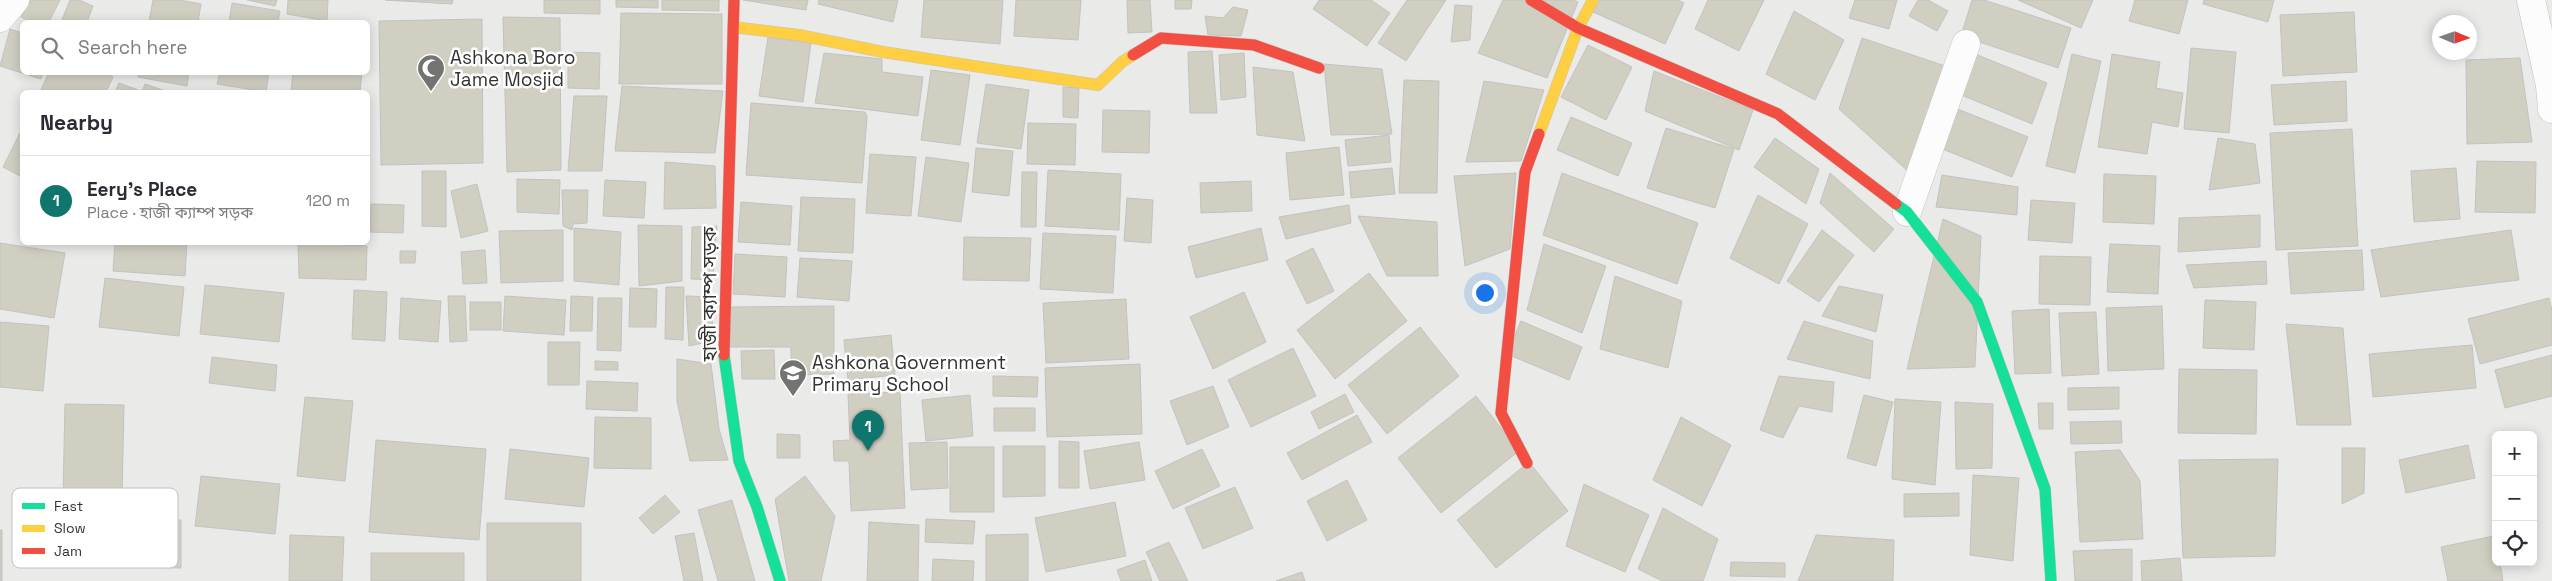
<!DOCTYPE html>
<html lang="en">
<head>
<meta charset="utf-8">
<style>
	body { margin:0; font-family:"Space Grotesk","Noto Sans Bengali",sans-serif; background:#f2f2f3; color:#2b2b33 }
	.controls { position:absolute; right:15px; bottom:15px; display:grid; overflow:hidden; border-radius:8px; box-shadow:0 2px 12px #0003 }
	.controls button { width:45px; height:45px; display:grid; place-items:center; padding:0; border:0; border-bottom:1px solid #e1e1e2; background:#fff; color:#2b2b33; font:25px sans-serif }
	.compass { position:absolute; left:2432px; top:15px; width:45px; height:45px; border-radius:50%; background:#fff; box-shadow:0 2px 12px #0003; rotate:92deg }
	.you { position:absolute; left:1484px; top:292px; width:18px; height:18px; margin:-12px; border:4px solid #fff; border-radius:50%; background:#1a73e8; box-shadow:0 0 0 8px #1a73e833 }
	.badge { display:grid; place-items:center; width:32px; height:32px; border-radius:50%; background:#0f766e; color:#fff; font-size:16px; font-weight:700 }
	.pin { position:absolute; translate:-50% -41px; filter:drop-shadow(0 1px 2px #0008) }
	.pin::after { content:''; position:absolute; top:26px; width:18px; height:15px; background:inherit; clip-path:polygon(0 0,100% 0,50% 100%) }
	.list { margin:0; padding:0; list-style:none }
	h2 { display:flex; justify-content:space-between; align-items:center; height:65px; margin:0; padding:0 20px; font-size:21px }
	h2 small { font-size:16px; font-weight:400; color:#7c7c81 }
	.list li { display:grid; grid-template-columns:32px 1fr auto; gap:15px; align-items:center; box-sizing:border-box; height:90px; padding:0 20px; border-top:1px solid #e1e1e2 }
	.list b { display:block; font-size:19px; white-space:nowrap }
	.list p { margin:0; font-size:16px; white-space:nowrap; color:#7c7c81 }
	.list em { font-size:16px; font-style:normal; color:#7c7c81 }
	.icon { flex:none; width:28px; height:28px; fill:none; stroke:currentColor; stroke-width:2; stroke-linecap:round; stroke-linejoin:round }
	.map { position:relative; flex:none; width:2552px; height:581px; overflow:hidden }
	.search { position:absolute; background:#fff; box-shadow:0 2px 12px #0003; left:20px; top:20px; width:350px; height:55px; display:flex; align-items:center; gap:12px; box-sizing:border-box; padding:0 18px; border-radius:8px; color:#7c7c81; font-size:19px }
	.panel { position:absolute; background:#fff; box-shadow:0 2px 12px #0003; left:20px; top:90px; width:350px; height:155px; border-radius:8px }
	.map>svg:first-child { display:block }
	.building { fill:#d1cec2; stroke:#c2c3c1 }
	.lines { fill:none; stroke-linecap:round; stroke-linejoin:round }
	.street-casing { stroke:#c2c3c1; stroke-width:29 }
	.fast-casing { stroke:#c2c3c1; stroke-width:12 }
	.slow-casing { stroke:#c2c3c1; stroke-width:12 }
	.jam-casing { stroke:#c2c3c1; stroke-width:12 }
	.street { stroke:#fcfcfc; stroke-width:28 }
	.fast { stroke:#16e098; stroke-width:11 }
	.slow { stroke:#ffcf43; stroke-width:11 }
	.jam { stroke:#f24e42; stroke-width:11 }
	.labels { text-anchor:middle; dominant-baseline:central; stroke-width:5; stroke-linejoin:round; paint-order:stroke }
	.poi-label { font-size:19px; fill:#333432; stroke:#fff; text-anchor:start }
	.street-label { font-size:19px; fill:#333432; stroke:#fff }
	.key { fill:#fff; stroke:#c2c2c2; stroke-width:1 }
	.key-label { font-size:14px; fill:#333432 }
</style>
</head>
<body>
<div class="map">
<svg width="2552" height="581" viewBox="0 0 2552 581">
	<rect width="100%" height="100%" fill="#eaebe8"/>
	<!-- building -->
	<path class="building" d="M31,0h29l-11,22h-18l-10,-5z
		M70,0h9l14,6 -6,16h-26z
		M153,0h26l22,4 -3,18h-49z
		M247,0h30l-2,6z
		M288,0h40l-1,21 -40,-7z
		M385,0h68l-1,4z
		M544,0h56v14l-56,-1z
		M616,0h42v8l-42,-1z
		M662,0h57v11l-57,-1z
		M743,0h65l-2,10z
		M819,0h79l-5,22 -75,-18z
		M924,0h79l-3,44 -79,-7z
		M1016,0h65l-3,40 -64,-4z
		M1127,0h23l2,32 -24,1z
		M1175,0h17l-1,9h-16z
		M1319,0h52l19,13 -23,33 -54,-37z
		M1407,0h39l-40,61 -28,-18z
		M1503,0h70l5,2 -31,76 -69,-25z
		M1599,0h79l6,3 -19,41 -72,-32z
		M1708,0h56l-25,51 -44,-22z
		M1855,0h42l-8,29 -40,-11z
		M1918,0h10l20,11 -11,20 -28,-15z
		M1972,0h12l87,28 -13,40 -97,-32z
		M2018,0h75l-12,28z
		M2135,0h53l-9,34 -50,-13z
		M2204,0h70l-6,22 -65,-18z
		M232,3l48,8 -2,11h-49z
		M1455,5l17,1 -2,34 -19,2z
		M1233,7l15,3 -7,26 -33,-1 -3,-19 18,2z
		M1794,11l50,29 -29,60 -49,-26z
		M2354,12l3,60 -74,4 -3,-61z
		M621,13l101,1v70h-103z
		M503,17l57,1 1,152 -54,2z
		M482,19l1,144 -102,2 -2,-144z
		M10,29l12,4v39h21l-2,7 -41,-13z
		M768,37l43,6 -8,59 -44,-6z
		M1862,38l83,28 -35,107 -71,-64z
		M1588,45l44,22 -26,53 -45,-23z
		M2191,48l45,4 -7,81 -45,-4z
		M1212,51l5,62h-27l-2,-61z
		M568,52l32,1 -1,36 -31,-1z
		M824,53l58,6v13l41,5 -5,39 -103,-13z
		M1244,53l2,44 -25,3 -2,-45z
		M1975,54l72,29 -15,41 -73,-30z
		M2072,54l29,7 -26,112 -29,-7z
		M2112,54l48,8 -4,26 27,5 -5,34 -26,-5 -5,32 -49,-7z
		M2520,58l12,84 -65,2 -1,-84z
		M1324,64l58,5 10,65 -61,1z
		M1253,67l40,5 12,69 -48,-6z
		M931,70l39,5 -10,70 -39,-5z
		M1654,71l99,39 -14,40 -94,-39z
		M49,72h54l10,5 -7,15h-66z
		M139,72h50l-2,14 -49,-9z
		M220,72h49l-3,20 -49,-8z
		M293,72h69l-2,20h-69z
		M1404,80l35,1 -2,112h-38z
		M1484,81l60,9 -23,71 -55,1z
		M2346,81l1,40 -73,4 -3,-40z
		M119,83l19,7 -1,2h-22z
		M145,84l23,8h-26z
		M986,84l43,6 -8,59 -44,-6z
		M622,86l101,5 -8,62 -100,-2z
		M1063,87l16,1 -1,30 -15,-1z
		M574,96h33l-5,75h-34z
		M751,103l114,9 2,4 -5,67 -116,-8z
		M1955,108l73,29 -16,40 -72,-29z
		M1103,110l47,1 -1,42 -47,-1z
		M1571,117l61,26 -14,33 -61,-26z
		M1028,123l48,1 -1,41 -48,-1z
		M1666,128l68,21 -19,59 -68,-20z
		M22,129v48l-19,-10z
		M2352,129l6,117 -82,4 -6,-117z
		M1389,135l2,27 -43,4 -3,-26z
		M1775,138l44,31 -13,35 -52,-37z
		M2218,138l37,6 5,39 -51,7z
		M1339,147l5,48 -54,5 -4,-47z
		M976,148l37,3 -4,45 -37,-4z
		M870,154l46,3 -5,59 -45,-3z
		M926,157l43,6 -8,59 -43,-6z
		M2477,161l59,1 -1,51 -60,-1z
		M665,162l50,4 1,42 -52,1z
		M1392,168l3,26 -44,4 -2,-26z
		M2456,168l4,51 -46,3 -3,-51z
		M1048,170l73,4 -2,56 -74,-4z
		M422,171h24v56l-24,-1z
		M1022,172h15l-1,55h-15z
		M1516,173l-6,76 -45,17 -11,-90z
		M1562,173l136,50 -21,61 -134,-49z
		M1830,173l64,56 -20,23 -54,-49z
		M2104,174l52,2 -2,48 -51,-2z
		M1942,175l76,12 -1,28 -81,-8z
		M517,179l43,1 -1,34 -42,-2z
		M605,180l41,2 -2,36 -41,-2z
		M1251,181l1,30 -51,2 -1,-30z
		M477,184l11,47 -27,7 -10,-47z
		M562,190h26l-1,33 -14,1 -1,6 -9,-4z
		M1758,195l50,29 -29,60 -49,-26z
		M801,197l54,2 -2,54 -55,-2z
		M1127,198l26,2 -2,43 -27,-2z
		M2031,200l44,3 -3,40 -44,-3z
		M741,202l51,4 -2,39 -52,-3z
		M371,204l33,1 -1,28 -33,-1z
		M1349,205l2,18 -65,16 -7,-22z
		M2260,215v32l-82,5 1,-34z
		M1358,216l79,6 1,54h-51z
		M1943,219l38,17 -6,131 -68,2z
		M638,225l44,1v55l-43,5z
		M717,226l-4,54 -22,-1 1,-52z
		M574,228l47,4 -2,53 -45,-4z
		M1261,228l7,32 -72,18 -8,-31z
		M563,230v51l-62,2 -2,-52z
		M1822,230l32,25 -35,47 -32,-21z
		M2511,230l8,50 -138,17 -10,-47z
		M1043,233l73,3 -3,57 -73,-4z
		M964,237l67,1 -2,43 -66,-1z
		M115,242h72l-2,34 -72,-5z
		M0,243l65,10 -11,65 -54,-9z
		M298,243l69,3 -1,34 -67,-2z
		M1544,244l62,22 -24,67 -55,-23z
		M2110,244l50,2 -2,48 -51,-2z
		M1313,248l21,43 -27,13 -21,-43z
		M485,250l2,33 -24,1 -2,-32z
		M2362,250l2,40 -73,4 -3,-41z
		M400,251h16l-1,12h-15z
		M735,254l52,3 -2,40 -52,-3z
		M2040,256l51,1 -1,48 -51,-1z
		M800,258l52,3 -3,40 -52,-4z
		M2266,261l1,23 -73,4 -8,-23z
		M1369,273l38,48 -72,58 -38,-49z
		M1615,276l67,25 -14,67 -68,-19z
		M105,278l79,9 -5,49 -80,-9z
		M205,285l79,8 -5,49 -79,-8z
		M1839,286l44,9 -7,37 -54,-16z
		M666,287h18l-1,53 -18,-1z
		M630,288l27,1 -1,38h-27z
		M354,290l33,2 -2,49 -33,-2z
		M1244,292l22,50 -53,27 -23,-52z
		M448,296h17l2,45 -17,1z
		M505,296l61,4 -2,35 -61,-4z
		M571,296l22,1 -1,34h-22z
		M686,296l27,1 -1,44 -23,5z
		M401,298l40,3 -3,41 -39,-3z
		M598,298h24l-1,53 -24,-1z
		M2549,298l3,13v34l-72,19 -12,-45z
		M1126,299l3,60 -83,4 -3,-60z
		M2205,300l51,2 -2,48 -51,-2z
		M470,302h31v28h-31z
		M834,306v68l-43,1v-28h-61v-40z
		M2162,306l2,63 -56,2 -2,-63z
		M2049,309l2,64 -36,1 -3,-63z
		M2096,312l3,62 -37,2 -3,-63z
		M1521,321l61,26 -13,33 -62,-26z
		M1804,321l69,20 -3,38 -83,-20z
		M0,322l49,4 -6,65 -43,-4z
		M2286,324l57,4 8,97h-54z
		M1420,327l39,49 -72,58 -39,-49z
		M891,335l4,40 -47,5 -4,-40z
		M548,342h32l-1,43h-31z
		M2472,345l4,43 -103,9 -4,-43z
		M1293,348l23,48 -65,31 -23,-47z
		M774,350l1,29h-33l-1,-28z
		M2552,355v41l-47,12 -10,-38z
		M212,357l65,8 -2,26 -66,-8z
		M677,359l34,5 8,65 9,31 -38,1 -13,-60z
		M595,361l23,1v8h-23z
		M1140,364l2,70 -95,3 -2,-69z
		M2179,369l78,1 -1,64 -78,-1z
		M993,376l45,1 -1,20 -44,-1z
		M1779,376l55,6 -2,30 -33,-6 -16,32 -23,-8z
		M587,381l51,2 -1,28 -51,-2z
		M1213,386l16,41 -42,18 -17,-44z
		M2119,387v22l-51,1v-22z
		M900,392l5,116 -54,3 -2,-50h-15l-1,-20 17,-1 -2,-46z
		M1345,394l9,18 -35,17 -8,-17z
		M970,395l3,41 -47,5 -4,-41z
		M1864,395l29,7 -17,64 -29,-8z
		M1476,396l43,55 -78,62 -43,-55z
		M305,397l48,4 -8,80 -48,-5z
		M1895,399l46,3 -6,83 -43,-6z
		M1955,402l38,2 -1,64 -36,1z
		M2038,403h15v26h-14z
		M65,404l59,1 -2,92 -59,-1z
		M994,408h41v23h-41z
		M1357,415l15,27 -70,38 -15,-27z
		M595,417l56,1v51l-57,-1z
		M1681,417l50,28 -29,61 -49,-26z
		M2121,421l1,22 -51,1 -1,-22z
		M777,434l23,1v23h-23z
		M376,440l110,9 -7,91 -110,-8z
		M1059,441l20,1v46h-20z
		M947,442l1,46 -37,2 -2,-47z
		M1139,442l6,38 -55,9 -6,-38z
		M2468,445l7,33 -69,15 -7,-33z
		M1003,446h42v50l-42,1z
		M950,447h44v65h-44z
		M2342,448h23l-1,45 -22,11z
		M510,449l79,9 -5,49 -79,-8z
		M1202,449l18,37 -47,23 -18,-38z
		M2120,450l20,31 3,58 -63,3 -5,-90z
		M2278,459l-3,97 -92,2 -4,-98z
		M1529,462l39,49 -72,57 -39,-48z
		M1973,475l46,3 -6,83 -43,-6z
		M201,476l79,8 -5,50 -80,-8z
		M805,476l30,40 -14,65h-32l-14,-82z
		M1347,480l20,40 -40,21 -20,-40z
		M1584,484l65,31 -24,57 -59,-26z
		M1235,487l18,41 -50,21 -18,-41z
		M1959,493v23l-55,1v-23z
		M665,495l15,17 -27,22 -14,-16z
		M732,500l23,81h-37l-20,-71z
		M1115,502l11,54 -80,16 -11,-54z
		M1663,508l55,31 -15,42h-41l-24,-12z
		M92,519l89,1v48l-89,-2z
		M926,519l49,2 -2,23 -48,-2z
		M869,522l50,3 -1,56h-51z
		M487,523h94v58h-94z
		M0,530h2v51h-2z
		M694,533l9,48h-19l-9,-45z
		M1028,534v47h-42v-46z
		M290,535l54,2 -2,44h-53z
		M1816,535l78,5 -1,41h-95z
		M2494,536l2,26h4l3,19h-55l-7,-34z
		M1169,542l19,39h-28l-14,-29z
		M2132,549v32h-57l-2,-30z
		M371,553h93v28h-93z
		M2180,558l2,23h-40l-1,-20z
		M933,559l41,2 -1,20h-41z
		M1145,560l7,21h-31l-4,-11z
		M1731,562l54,1v14l-55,-1z
		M1302,572l3,9h-29z"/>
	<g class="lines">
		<!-- street casing -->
		<g class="street-casing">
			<path id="street" d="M2531,0l19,85 2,24
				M0,18l15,-18
				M1907,212l59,-168"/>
		</g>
		<!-- fast casing -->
		<g class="fast-casing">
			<path id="fast" d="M1896,204l11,8 70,90 68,187 6,92
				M724,355l15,106 18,46 23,74"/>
		</g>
		<!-- slow casing -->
		<g class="slow-casing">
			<path id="slow" d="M733,27l66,8 84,17 215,33 24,-23 11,-7
				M1539,134l39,-106 15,-28"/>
		</g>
		<!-- jam casing -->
		<g class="jam-casing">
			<path id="jam" d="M1531,0l47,28 200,86 118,90
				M1133,55l28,-17 93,7 65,23
				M724,355l10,-355
				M1527,463l-26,-50 24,-241 14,-38"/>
		</g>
		<!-- street -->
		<use href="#street" class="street"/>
		<!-- fast -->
		<use href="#fast" class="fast"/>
		<!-- slow -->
		<use href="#slow" class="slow"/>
		<!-- jam -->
		<use href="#jam" class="jam"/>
	</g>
	<!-- icons -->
	<defs>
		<g id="mosque-pin" transform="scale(1.4375)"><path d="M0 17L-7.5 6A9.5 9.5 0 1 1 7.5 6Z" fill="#737472" stroke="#fff"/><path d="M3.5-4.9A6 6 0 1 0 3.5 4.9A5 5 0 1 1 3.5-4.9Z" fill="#fff"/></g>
		<g id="school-pin" transform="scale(1.4375)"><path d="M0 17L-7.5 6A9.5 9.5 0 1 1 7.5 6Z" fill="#737472" stroke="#fff"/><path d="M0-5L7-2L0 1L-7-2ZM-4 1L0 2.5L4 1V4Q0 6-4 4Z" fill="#fff"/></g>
	</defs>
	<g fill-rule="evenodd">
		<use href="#mosque-pin" x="431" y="68"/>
		<use href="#school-pin" x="793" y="373"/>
	</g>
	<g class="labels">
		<!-- poi labels -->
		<g class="poi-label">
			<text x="450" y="57">Ashkona Boro<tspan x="450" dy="22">Jame Mosjid</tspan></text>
			<text x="812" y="362">Ashkona Government<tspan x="812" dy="22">Primary School</tspan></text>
		</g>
		<!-- street labels -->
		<g class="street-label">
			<text transform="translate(709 294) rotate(-90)">হাজী ক্যাম্প সড়ক</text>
		</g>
	</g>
	<!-- legend -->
	<rect x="12" y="488" width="166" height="80" rx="8" class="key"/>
	<rect x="22" y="503" width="23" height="6" fill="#16e098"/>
	<rect x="22" y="525" width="23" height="7" fill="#ffcf43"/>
	<rect x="22" y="548" width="23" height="6" fill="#f24e42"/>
	<g class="key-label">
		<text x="54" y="511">Fast</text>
		<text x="54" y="533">Slow</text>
		<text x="54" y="556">Jam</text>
	</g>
</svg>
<div class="controls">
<button>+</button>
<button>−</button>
<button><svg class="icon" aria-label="locate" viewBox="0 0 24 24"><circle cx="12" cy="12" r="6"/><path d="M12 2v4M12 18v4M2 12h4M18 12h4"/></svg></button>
</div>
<svg class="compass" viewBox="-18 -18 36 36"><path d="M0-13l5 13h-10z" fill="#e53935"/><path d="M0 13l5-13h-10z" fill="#7c7c81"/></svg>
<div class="you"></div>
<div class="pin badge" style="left:868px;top:451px">1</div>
<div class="search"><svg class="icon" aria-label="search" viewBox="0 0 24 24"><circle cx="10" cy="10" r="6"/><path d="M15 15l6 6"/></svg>Search here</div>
<section class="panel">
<h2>Nearby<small></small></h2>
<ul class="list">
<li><span class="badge">1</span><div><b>Eery's Place</b><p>Place · হাজী ক্যাম্প সড়ক</p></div><em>120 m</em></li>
</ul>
</section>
</div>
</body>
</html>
